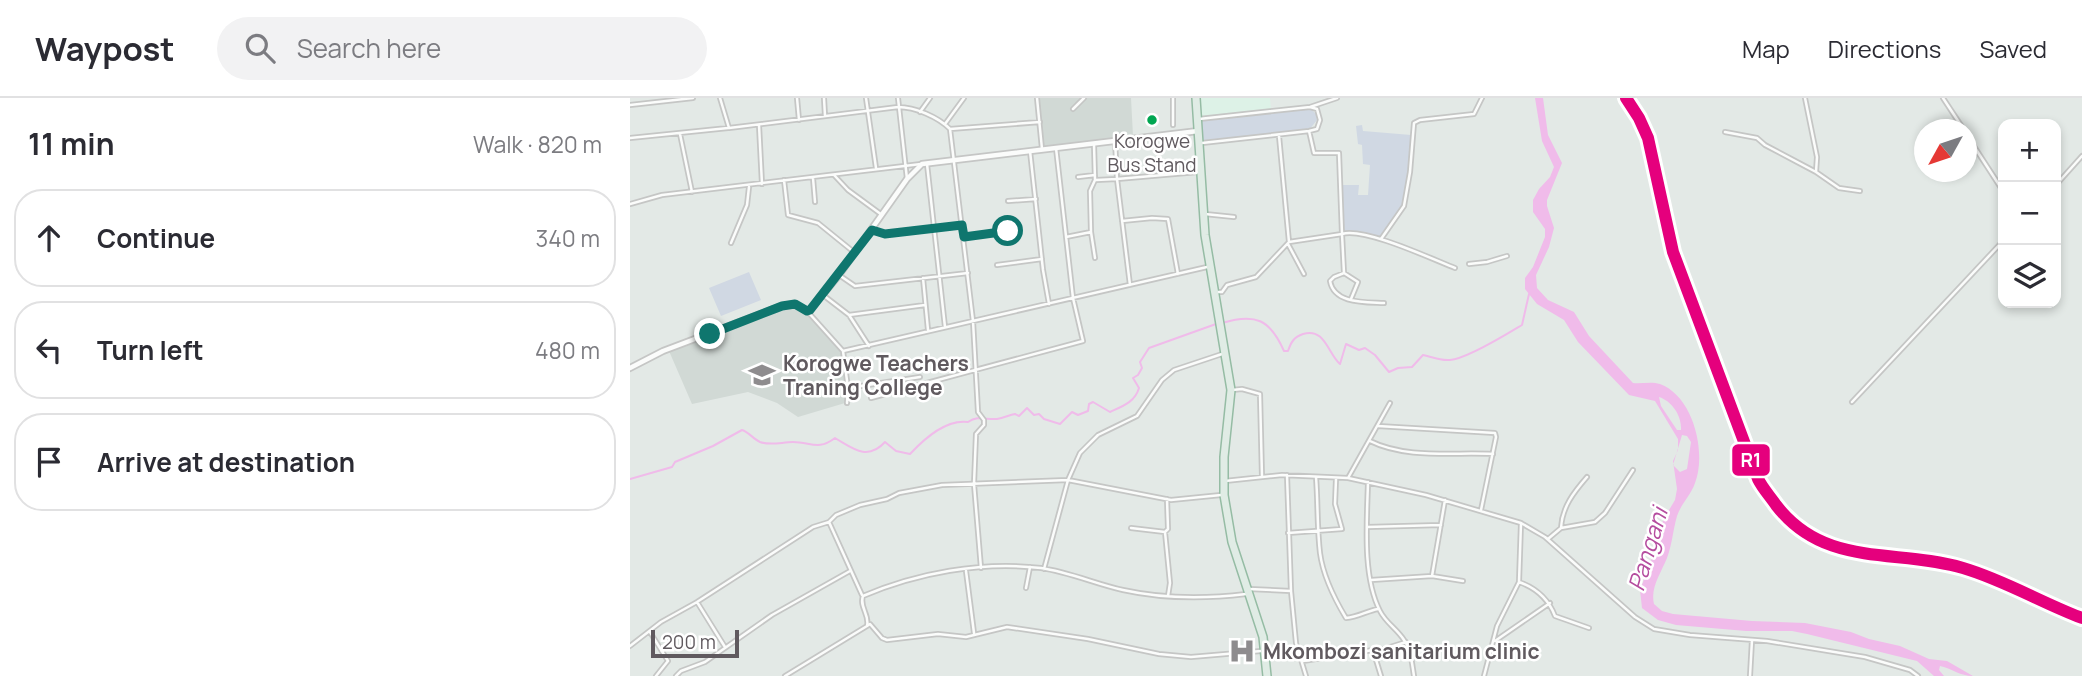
<!DOCTYPE html>
<html lang="en">
<head>
<meta charset="utf-8">
<style>
	body { margin:0; font-family:Manrope,sans-serif; background:#f2f2f3; color:#2b2b33 }
	.controls { position:absolute; right:21px; top:21px; display:grid; overflow:hidden; border-radius:14px; box-shadow:0 4px 10px #0003 }
	.controls button { width:63px; height:63px; display:grid; place-items:center; padding:0; border:0; border-bottom:2px solid #e1e1e2; background:#fff; color:#2b2b33; font:35px sans-serif }
	.compass { position:absolute; left:1284px; top:21px; width:63px; height:63px; border-radius:50%; background:#fff; box-shadow:0 4px 10px #0003; rotate:230deg }
	.scale { position:absolute; left:21px; bottom:18px; width:88px; box-sizing:border-box; padding-left:7px; border:4px solid #605a5f; border-top:0; font-size:19px; line-height:24px; white-space:nowrap; color:#605a5f; -webkit-text-stroke:5px #fff; paint-order:stroke }
	.stop { position:absolute; width:21px; height:21px; margin:-16px; border:5px solid #0f766e; border-radius:50%; background:#fff }
	.stop.end { background:#0f766e; border-color:#fff; box-shadow:0 2px 7px #0008 }
	.list { margin:0; padding:0; list-style:none }
	h2 { display:flex; justify-content:space-between; align-items:center; height:91px; margin:0; padding:0 28px; font-size:30px }
	h2 small { font-size:23px; font-weight:400; color:#7c7c81 }
	.list li { display:grid; grid-template-columns:46px 1fr auto; gap:21px; align-items:center; box-sizing:border-box; height:98px; margin:0 14px 14px; padding:0 14px; border:2px solid #e1e1e2; border-radius:28px }
	.list b { display:block; font-size:26px; white-space:nowrap }
	.list em { font-size:23px; font-style:normal; color:#7c7c81 }
	.icon { flex:none; width:38px; height:38px; fill:none; stroke:currentColor; stroke-width:2; stroke-linecap:round; stroke-linejoin:round }
	.map { position:relative; flex:none; width:1452px; height:578px; overflow:hidden }
	header { display:flex; align-items:center; gap:42px; box-sizing:border-box; height:98px; padding:0 35px; background:#fff; border-bottom:2px solid #e1e1e2 }
	header strong { font-size:33px }
	nav { display:flex; gap:38px; margin-inline-start:auto; font-size:24px }
	.search { width:490px; height:63px; background:#f2f2f3; display:flex; align-items:center; gap:18px; box-sizing:border-box; padding:0 24px; border-radius:38px; color:#7c7c81; font-size:26px }
	main { display:flex }
	aside { flex:1; background:#fff }
	.map>svg:first-child { display:block }
	.commercial { fill:#ddf2e7 }
	.education { fill:#d1d9d5 }
	.green { fill:#d0d8e3 }
	.water { fill:#f0bbea; fill-rule:evenodd }
	.lines { fill:none; stroke-linecap:round; stroke-linejoin:round }
	.stream { stroke:#f0bbea; stroke-width:2 }
	.street-casing { stroke:#c5c6c5; stroke-width:6 }
	.secondary-casing { stroke:#c5c6c5; stroke-width:8 }
	.highway-casing { stroke:#95bca4; stroke-width:10 }
	.street { stroke:#fbfcfb; stroke-width:2.5 }
	.secondary { stroke:#fbfcfb; stroke-width:4.5 }
	.highway { stroke:#e0ece5; stroke-width:7 }
	.rail-1-casing { stroke:#fff; stroke-width:18 }
	.rail-1 { stroke:#e5007d; stroke-width:12 }
	.route { stroke:#0f766e; stroke-width:9 }
	.bus-dot { fill:#00a651; stroke:#fff; stroke-width:2.5 }
	.labels { text-anchor:middle; dominant-baseline:central; stroke-width:5; stroke-linejoin:round; paint-order:stroke }
	.bus-label { font-size:19px; fill:#605a5f; stroke:#fff }
	.poi-label { font-size:21px; font-weight:bold; fill:#605a5f; stroke:#fff; text-anchor:start }
	.water-label { font-size:23px; font-style:italic; fill:#b54d9f; stroke:#fff }
	.line-badge { stroke:#fff; stroke-width:2.5 }
	.badge-label { font-size:19px; text-anchor:middle; font-weight:bold; fill:#fff }
</style>
</head>
<body>
<header>
<strong>Waypost</strong>
<div class="search"><svg class="icon" aria-label="search" viewBox="0 0 24 24"><circle cx="10" cy="10" r="6"/><path d="M15 15l6 6"/></svg>Search here</div>
<nav><a>Map</a><a>Directions</a><a>Saved</a></nav>
</header>
<main>
<aside>
<h2>11 min<small>Walk · 820 m</small></h2>
<ul class="list">
<li><svg class="icon" aria-label="ahead" viewBox="0 0 24 24"><path d="M12 20V5M6 11l6-6 6 6"/></svg><div><b>Continue</b></div><em>340 m</em></li>
<li><svg class="icon" aria-label="left" viewBox="0 0 24 24"><path d="M17 20v-9H6M10 6l-5 5 5 5"/></svg><div><b>Turn left</b></div><em>480 m</em></li>
<li><svg class="icon" aria-label="arrive" viewBox="0 0 24 24"><path d="M6 21V4h12l-3 4 3 4H6"/></svg><div><b>Arrive at destination</b></div></li>
</ul>
</aside>
<div class="map">
<svg width="1452" height="578" viewBox="0 0 1452 578">
	<rect width="100%" height="100%" fill="#e3e9e6"/>
	<!-- commercial -->
	<path class="commercial" d="M569,0h71l1,11 -71,8z"/>
	<!-- education -->
	<path class="education" d="M408,0h93l2,38 -90,12z
		M164,208l12,7 36,39 4,36 -1,15 -47,14 -21,-14 -29,-11 -56,12 -23,-53 114,-43z"/>
	<!-- green -->
	<path class="green" d="M680,10l6,6 1,6 -8,10 -106,12 -3,-21z
		M732,27l1,6 48,4 -2,36 -6,35 -24,32 -37,-8 -1,-45h18l-1,10h10l2,-30 -7,-1 -1,-19 -4,-1 -2,-18z
		M119,174l12,28 -40,16 -12,-28z"/>
	<!-- water -->
	<path class="water" d="M905,0h8l5,37 14,28 -15,37v6l7,22 -5,19 -13,28 1,13 11,12 26,12 15,24 44,47c9,1 18,-2 27,1 33,12 47,68 35,99 -4,12 -14,21 -18,33 -4,14 -5,29 -10,42 -6,15 -17,30 -13,46l8,7 11,3 79,7 53,2 46,9 18,7 31,7 29,13 18,2 26,15c-13,0 -20,-7 -33,-10l-1,4 5,6h-10l-17,-15 -110,-27 -15,-3h-46l-70,-6 -18,-5 -16,-12 -2,-18 19,-50 4,-20 12,-20 2,-11 -4,-28 5,-11v-11l-23,-38 -26,-6 -51,-53 -14,-22 -27,-16 -12,-15v-11l8,-11 12,-30v-8l-12,-17v-12l6,-11 11,-12 4,-10 -12,-26zM1029,299c13,4 23,19 22,33h-4l-16,-24zM1052,337l5,1 4,6 -4,27 -7,3 -7,-7z"/>
	<g class="lines">
		<!-- stream -->
		<path class="stream" d="M592,225c33,-10 48,-4 62,28h4c3,-9 6,-14 15,-17 22,-7 25,20 37,30l6,-20 13,6 6,-2 10,7 14,17 9,-4 14,-1 11,-12c9,2 17,6 27,5 17,-1 57,-26 72,-35l7,-31
			M0,381l42,-12 3,-5 38,-16 29,-16c7,2 11,9 18,12 11,4 22,0 33,0 18,0 25,9 42,-4 16,9 32,24 50,4l11,9 14,3c15,-16 36,-35 58,-32 10,-7 18,-2 29,-3 7,-1 12,-4 18,-5l4,2 8,-8 7,7 5,-1 5,5 16,5 12,-12 6,3 10,-4 1,-7 4,-2 17,10c13,-6 25,-10 29,-24l-6,-10 5,-3 4,-7 -2,-6 9,-14 67,-24"/>
		<!-- street casing -->
		<g class="street-casing">
			<path id="street" d="M90,0l9,30 169,-21c17,0 40,10 52,22l23,192 5,91 6,8v5l-8,9 -2,50 7,84
				M167,0l2,22
				M194,0l1,18
				M236,0l10,70
				M268,0l9,81
				M407,0l5,51
				M543,0v27
				M1175,0l12,59 -1,15 23,16 21,3
				M1313,0l21,32
				M0,7l63,-7
				M443,11l11,-11
				M290,14l10,-14
				M569,21l111,-12 27,-9
				M315,26l19,-26
				M129,27l3,59
				M320,31l90,-7
				M1095,34l32,6 8,7 51,27
				M50,36l12,58
				M1336,36l37,57
				M649,38l10,106
				M0,40l98,-10
				M572,45l107,-12 8,-2 3,-9 -3,-11 -7,-2
				M400,53l13,119 6,34
				M297,66l18,163
				M204,77l14,15 34,25
				M448,79l17,-2
				M183,80l2,24
				M154,82l4,35 30,8 37,30
				M466,82l21,-1 -2,-39
				M1426,87l26,-29
				M378,103l28,-2
				M0,106l32,-9 259,-31
				M575,116l29,3
				M492,123l30,-3 16,1 10,55
				M242,132l13,4 77,-9
				M461,134l4,26
				M334,139l44,-6
				M436,139l25,-5 -1,-41 5,-11 -1,-36
				M751,141l23,-33 6,-34 4,-49 6,-3 54,-6 8,-16
				M101,145l16,-38 2,-18
				M658,146l16,30
				M839,166l18,-2 20,-6
				M367,167l45,-6
				M714,175l-2,-39c22,-7 90,25 113,34
				M209,177l16,11 113,-13
				M293,180l5,52
				M500,187l-13,-106 81,-7
				M588,194h4l5,-7 29,-8 33,-35 53,-8 -3,-81h-25l-5,-22
				M193,197l26,20 20,31
				M721,201l7,-17 -14,-9 -10,4 -4,4c4,23 35,21 54,22
				M178,214l35,39 5,37 -1,15
				M219,217l76,-10
				M213,253l364,-84
				M218,290l72,-11
				M602,292l10,-1 18,5 2,83
				M241,300l212,-57 -10,-43 -17,-150
				M1222,304l151,-161
				M748,328l117,7 1,4 -15,73
				M740,343c36,18 83,11 123,13
				M657,377l4,116 5,52 10,33
				M686,379c2,25 1,51 4,76 3,23 14,45 26,65 12,-1 21,-7 32,-9
				M718,380l42,-75
				M595,383l57,-6 66,3 78,17 95,28 24,14 90,80 19,12 36,6 77,6 98,16 45,13 8,6
				M738,384c-1,39 -6,94 12,129 6,12 17,18 24,29 7,9 8,24 10,36
				M591,397l-50,5 -103,-20 12,-27 18,-18 39,-19 25,-36 12,-10 48,-16
				M537,401l1,30 -3,3 5,51 -2,13
				M199,424l33,73
				M737,429l74,-2
				M501,430l34,4
				M931,430c1,-21 13,-36 26,-51
				M658,435l54,-4 -7,-25 1,-25
				M918,441l13,-11 34,-6 10,-9 28,-43
				M336,473l8,62
				M802,478l13,-76
				M741,482l61,-4 31,5
				M889,484c17,6 29,16 36,34l34,12
				M396,490l4,-21
				M619,491l42,2
				M67,504l28,45
				M237,528l3,-2 12,14 5,2 51,-6 28,3 41,-10 81,12 71,15 32,3 70,-6
				M20,534l18,29 -12,15
				M865,543l55,-38
				M0,548l31,-24 36,-20 116,-75 16,-5 7,-7 24,-10 27,-6 12,-6 43,-8 126,-5 -24,89
				M744,554l32,-10
				M673,563l70,-11 8,26
				M46,578l5,-5 24,-9 67,-47 78,-44
				M155,578l82,-50c3,-11 -8,-19 -4,-30 54,-23 118,-35 178,-28 28,4 55,16 82,22 41,9 82,9 123,4
				M854,578l13,-50 22,-44 2,-59
				M1120,578l2,-36"/>
		</g>
		<!-- secondary casing -->
		<g class="secondary-casing">
			<path id="secondary" d="M0,270l33,-17 119,-45 13,-2 12,7 3,-1 29,-35 68,-96 15,-15 276,-33"/>
		</g>
		<!-- highway casing -->
		<g class="highway-casing">
			<path id="highway" d="M566,0l9,137 26,155 -7,67v38l8,47 31,95 4,39"/>
		</g>
		<!-- street -->
		<use href="#street" class="street"/>
		<!-- secondary -->
		<use href="#secondary" class="secondary"/>
		<!-- highway -->
		<use href="#highway" class="highway"/>
		<!-- rail-1 casing -->
		<g class="rail-1-casing">
			<path id="rail-1" d="M996,0l13,20 9,20 25,114 85,227c5,10 12,17 18,26 49,64 120,43 187,63 41,12 79,35 119,50"/>
		</g>
		<!-- rail-1 -->
		<use href="#rail-1" class="rail-1"/>
	</g>
	<g class="lines">
		<!-- route -->
		<path class="route" d="M80,236l72,-28 13,-2 12,7 3,-1 62,-80 13,4 77,-9 2,12 44,-6"/>
	</g>
	<!-- icons -->
	<defs>
		<g id="university-bare" transform="scale(2.1)"><path d="M0-5L7-2L0 1L-7-2ZM-4 1L0 2.5L4 1V4Q0 6-4 4Z" fill="#8e8c8e" stroke="#fff" stroke-width="2.5" paint-order="stroke"/></g>
		<g id="hospital-bare" transform="scale(2.1)"><path d="M-5-5h3v3.5h4V-5h3V5h-3V1.5h-4V5h-3Z" fill="#8e8c8e" stroke="#fff" stroke-width="2.5" paint-order="stroke"/></g>
	</defs>
	<g fill-rule="evenodd">
		<use href="#university-bare" x="132" y="277"/>
		<use href="#hospital-bare" x="612" y="553"/>
	</g>
	<!-- markers -->
	<circle class="bus-dot" cx="522" cy="22" r="6"/>
	<g class="labels">
		<!-- bus labels -->
		<g class="bus-label">
			<text x="522" y="43">Korogwe<tspan x="522" dy="24">Bus Stand</tspan></text>
		</g>
		<!-- poi labels -->
		<g class="poi-label">
			<text x="153" y="265">Korogwe Teachers<tspan x="153" dy="24">Traning College</tspan></text>
			<text x="633" y="553">Mkombozi sanitarium clinic</text>
		</g>
		<!-- water labels -->
		<g class="water-label">
			<text transform="translate(1017 451) rotate(-73)">Pangani</text>
		</g>
	</g>
	<rect class="line-badge" x="1101" y="345" width="40" height="34" rx="7" fill="#e5007d"/>
	<g class="badge-label">
		<text x="1121" y="369">R1</text>
	</g>
</svg>
<div class="controls">
<button>+</button>
<button>−</button>
<button><svg class="icon" aria-label="layers" viewBox="0 0 24 24"><path d="M12 4l9 5-9 5-9-5zM3 14l9 5 9-5"/></svg></button>
</div>
<svg class="compass" viewBox="-18 -18 36 36"><path d="M0-13l5 13h-10z" fill="#e53935"/><path d="M0 13l5-13h-10z" fill="#7c7c81"/></svg>
<div class="scale">200 m</div>
<div class="stop" style="left:378px;top:133px"></div>
<div class="stop end" style="left:80px;top:236px"></div>
</div>
</main>
</body>
</html>
